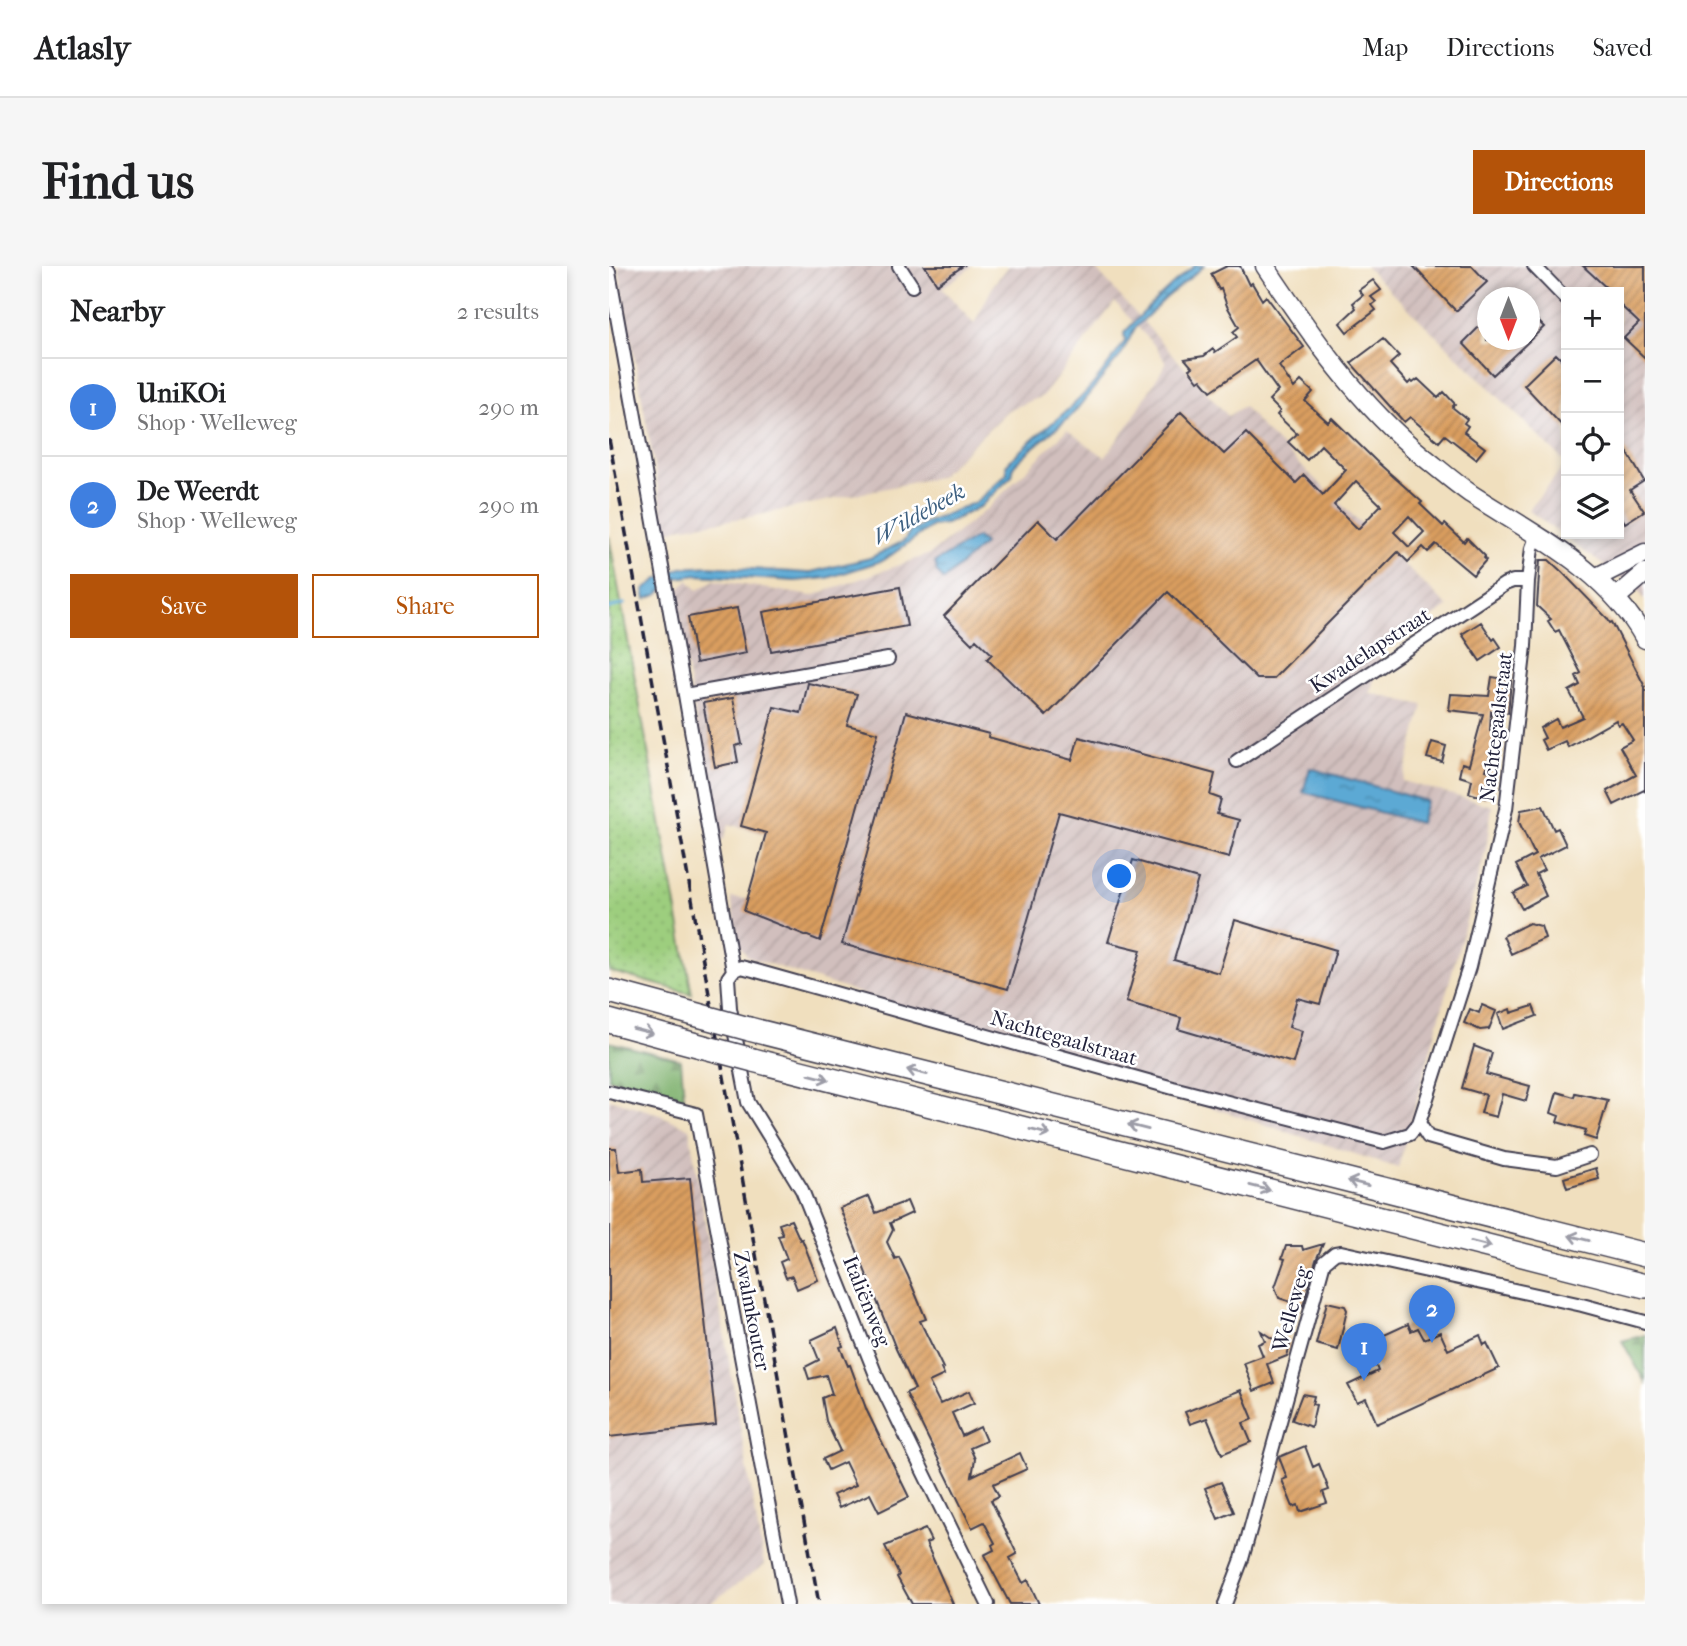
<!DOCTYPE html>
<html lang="en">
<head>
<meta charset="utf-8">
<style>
	body { margin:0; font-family:"IM FELL French Canon",serif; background:#f6f6f6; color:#202124 }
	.controls { position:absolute; right:21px; top:21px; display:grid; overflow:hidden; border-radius:0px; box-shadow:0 4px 10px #0003 }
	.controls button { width:63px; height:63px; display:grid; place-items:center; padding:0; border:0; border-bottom:2px solid #e0e0e0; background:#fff; color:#202124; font:35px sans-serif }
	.compass { position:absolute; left:868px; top:21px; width:63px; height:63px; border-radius:50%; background:#fff; box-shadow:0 4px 10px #0003; rotate:180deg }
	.you { position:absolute; left:511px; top:611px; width:24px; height:24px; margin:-18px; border:5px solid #fff; border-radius:50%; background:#1a73e8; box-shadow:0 0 0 10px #1a73e833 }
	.badge { display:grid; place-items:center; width:46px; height:46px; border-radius:50%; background:#b45309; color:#fff; font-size:23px; font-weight:700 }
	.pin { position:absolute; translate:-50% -58px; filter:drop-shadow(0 2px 4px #0008) }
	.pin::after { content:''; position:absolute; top:37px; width:24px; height:21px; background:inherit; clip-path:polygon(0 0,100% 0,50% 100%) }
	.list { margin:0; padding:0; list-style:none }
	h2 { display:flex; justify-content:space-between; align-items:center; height:91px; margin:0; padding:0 28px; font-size:30px }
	h2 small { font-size:23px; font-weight:400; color:#757577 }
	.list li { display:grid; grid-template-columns:46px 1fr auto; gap:21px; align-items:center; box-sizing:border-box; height:98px; padding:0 28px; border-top:2px solid #e0e0e0 }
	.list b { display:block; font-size:26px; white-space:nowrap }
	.list p { margin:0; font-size:23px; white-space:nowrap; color:#757577 }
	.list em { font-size:23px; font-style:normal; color:#757577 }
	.actions { display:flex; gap:14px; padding:21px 28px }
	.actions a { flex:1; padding:16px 0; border:2px solid #b45309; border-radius:0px; text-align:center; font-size:24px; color:#b45309 }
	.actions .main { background:#b45309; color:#fff }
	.icon { flex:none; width:38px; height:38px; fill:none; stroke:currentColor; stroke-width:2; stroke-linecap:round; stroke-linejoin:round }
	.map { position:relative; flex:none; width:1036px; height:1338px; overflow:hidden; border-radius:0px }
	header { display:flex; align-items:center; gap:42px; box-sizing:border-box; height:98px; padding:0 35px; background:#fff; border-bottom:2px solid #e0e0e0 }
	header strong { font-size:33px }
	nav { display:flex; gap:38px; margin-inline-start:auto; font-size:24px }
	.intro { display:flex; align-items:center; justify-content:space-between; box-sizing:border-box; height:168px; padding:0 42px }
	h1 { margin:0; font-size:49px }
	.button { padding:18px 32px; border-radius:0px; background:#b45309; color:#fff; font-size:24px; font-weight:700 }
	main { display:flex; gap:42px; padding:0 42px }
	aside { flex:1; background:#fff; border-radius:0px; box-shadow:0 4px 10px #0003 }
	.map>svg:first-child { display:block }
	.industrial { fill:url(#industrial-furrows); fill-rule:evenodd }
	.forest { fill:url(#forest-firs); stroke:#506a54; stroke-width:2 }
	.park { fill:url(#park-dots); stroke:#60785c; stroke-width:2 }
	.water { fill:url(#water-ripples); stroke:#3e6688; stroke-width:2 }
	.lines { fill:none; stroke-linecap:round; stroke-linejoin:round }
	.stream { stroke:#5ba9d4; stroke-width:3.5 }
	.building { fill:url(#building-hatch); fill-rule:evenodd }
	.street-casing { stroke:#413e4f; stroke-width:16 }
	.secondary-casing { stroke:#413e4f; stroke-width:21 }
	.highway-casing { stroke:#413e4f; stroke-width:26 }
	.street { stroke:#fff; stroke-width:12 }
	.secondary { stroke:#fff; stroke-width:18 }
	.highway { stroke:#fff; stroke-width:23 }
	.rail { stroke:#22223b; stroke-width:3.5; stroke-dasharray:10 5; stroke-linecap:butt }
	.highway-bridge-casing { stroke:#413e4f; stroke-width:26; stroke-linecap:butt }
	.highway-bridge { stroke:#fff; stroke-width:23 }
	.oneway { stroke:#9c9ca7 }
	.labels { text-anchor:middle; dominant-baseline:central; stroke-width:5; stroke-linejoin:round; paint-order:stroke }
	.street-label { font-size:21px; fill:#22223b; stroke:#fff }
	.water-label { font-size:23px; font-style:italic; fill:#3c5f80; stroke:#fff }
</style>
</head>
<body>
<header>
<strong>Atlasly</strong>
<nav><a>Map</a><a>Directions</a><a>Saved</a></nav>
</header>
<div class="intro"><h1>Find us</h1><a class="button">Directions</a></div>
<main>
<aside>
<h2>Nearby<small>2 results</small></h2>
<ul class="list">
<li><span class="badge" style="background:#3f7fe0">1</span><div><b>UniKOi</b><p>Shop · Welleweg</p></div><em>290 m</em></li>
<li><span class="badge" style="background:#3f7fe0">2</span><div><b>De Weerdt</b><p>Shop · Welleweg</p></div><em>290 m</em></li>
</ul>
<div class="actions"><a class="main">Save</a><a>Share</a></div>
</aside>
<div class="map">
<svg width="1036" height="1338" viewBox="0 0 1036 1338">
	<defs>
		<pattern id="industrial-furrows" width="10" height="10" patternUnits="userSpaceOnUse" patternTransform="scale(1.75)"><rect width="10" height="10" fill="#d1bfbd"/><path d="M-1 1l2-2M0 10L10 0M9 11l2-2" fill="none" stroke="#b3a4a3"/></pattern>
		<pattern id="forest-firs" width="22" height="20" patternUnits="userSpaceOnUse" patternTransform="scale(1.75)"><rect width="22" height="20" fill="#7eb16d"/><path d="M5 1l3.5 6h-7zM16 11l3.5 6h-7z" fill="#67905b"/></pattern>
		<pattern id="park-dots" width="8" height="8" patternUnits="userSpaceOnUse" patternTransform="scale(1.75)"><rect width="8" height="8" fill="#9dce7e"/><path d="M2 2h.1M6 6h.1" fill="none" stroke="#87b16e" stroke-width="1.8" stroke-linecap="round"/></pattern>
		<pattern id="water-ripples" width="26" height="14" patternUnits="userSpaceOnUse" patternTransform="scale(1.75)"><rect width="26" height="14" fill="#5ba9d4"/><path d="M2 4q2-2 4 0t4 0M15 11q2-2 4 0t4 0" fill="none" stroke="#4b89ad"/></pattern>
		<pattern id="building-hatch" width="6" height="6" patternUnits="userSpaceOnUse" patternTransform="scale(1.75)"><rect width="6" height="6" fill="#da9e5f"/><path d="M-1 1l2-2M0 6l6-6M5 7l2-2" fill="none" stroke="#b08050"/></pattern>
	</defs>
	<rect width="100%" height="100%" fill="#fff"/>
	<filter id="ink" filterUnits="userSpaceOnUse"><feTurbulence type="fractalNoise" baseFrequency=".0143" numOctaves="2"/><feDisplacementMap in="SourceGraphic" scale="14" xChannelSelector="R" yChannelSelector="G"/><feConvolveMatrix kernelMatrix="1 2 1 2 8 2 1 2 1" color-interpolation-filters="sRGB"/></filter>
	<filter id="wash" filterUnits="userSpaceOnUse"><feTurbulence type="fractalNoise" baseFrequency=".00686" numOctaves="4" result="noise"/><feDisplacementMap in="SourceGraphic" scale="28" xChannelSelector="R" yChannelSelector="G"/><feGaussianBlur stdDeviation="1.57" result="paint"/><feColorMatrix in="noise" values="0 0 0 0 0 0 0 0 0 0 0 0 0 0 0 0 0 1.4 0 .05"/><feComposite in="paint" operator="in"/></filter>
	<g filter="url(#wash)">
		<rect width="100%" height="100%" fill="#f0dfbe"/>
		<!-- industrial -->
		<path class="industrial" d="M9,0h355l-31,22 32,36 20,-40 14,-18h85l135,150 16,-10 19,23 185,178 -65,42 -13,44 53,12 -20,76 89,25 -6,43 -88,319 -650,-211 -9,-13 -8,-46 17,1 18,-65 -37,-10 -5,15 -7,2 -32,-185 -8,-64 11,-12 10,10 16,-10 98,16 118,-42 57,-45 80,-79 38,27 25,-34 36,-60 -10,-16 -41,-45 -72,94 -35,14 -69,67 -190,40 -71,11 -12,4z
			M756,0h280v335l-5,-9 -112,-82 38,-46v70h53v-242h-53v171zM878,32h42v42h-42z
			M0,833l44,13 36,16 75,437 -55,39h-100z"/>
		<!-- forest -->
		<path class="forest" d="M0,776l72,18 3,38 -75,-19z
			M1036,1069v47l-23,-41z"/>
		<!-- park -->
		<path class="park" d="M0,270l83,458 -83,-23z"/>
		<!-- water -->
		<path class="water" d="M586,0h9l-38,32 -31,30 -14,27 -50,61 -41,34 -16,15 -2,11 -31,30 -35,18 -14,2 -48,34 -34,11 -23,7 -32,3 -98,-6 -20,3 -20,17 -11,4 -2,-9 14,-11 23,-11 29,-2 97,7 63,-15 34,-17 5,-8 16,-10 51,-21 31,-29 -1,-8c20,-22 44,-39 66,-59 21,-19 37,-42 53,-65l-1,-8c22,-24 44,-47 71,-67z
			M368,271l7,7 -40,36 -7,-8 -2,-10z
			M701,502l116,33 -6,22 -117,-31z"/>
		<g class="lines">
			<!-- stream -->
			<path class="stream" d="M0,342l15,-4"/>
		</g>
		<g id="blocks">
			<!-- building -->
			<path class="building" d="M316,0h38l-26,18z
				M618,0h13l9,19 3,-2 10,17 4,-4 38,51 -25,19 15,22 7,-7 12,11 -8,9 23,21 4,-4 44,43 46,41 -2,2 23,22 2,-2 19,18 3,-4 18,18 -1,2 2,2 -13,15 -37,-31 -8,8 -5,-5 -15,15 -10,-10 -125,127h-16l-89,-87 -122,124 -59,-57 5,-5 -16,-15 -4,5 -28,-28 94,-96 19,19 124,-127 43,42 22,-21 50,50 8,-8 19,20 23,-25 -25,-25 -14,15 -19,-18 9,-8 -20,-19 3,-4 -11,-11 9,-9 -22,-31 -45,31 -10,-12 -3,2 -9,-12 3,-2 -7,-8 19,-3 9,-7 2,3 22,-15 -4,-5 6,-5 -12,-21 -6,-17 -2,1 -8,-16zM747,215l25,24 -23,24 -24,-24zM800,250l15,16 -15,15 -15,-15z
				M804,0h59l15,16 -31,29z
				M974,0h62v92l-21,-20 15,-15 -20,-19v-12h-8z
				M764,14l8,10 -10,7 5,5 -4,3 4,5 -29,22 -7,-9 16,-15 -3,-5 10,-8 -4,-5z
				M920,46l15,15 -51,48 -30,-32 24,-24v21h42z
				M774,73l16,17 -9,8 18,20 3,-3 2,2 5,-4 20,19 6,-6 11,12 -3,3 15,12 -3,4 4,3 -4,6 21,16 -9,11 -31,-24 -6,7 -29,-25 -6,5 -53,-59z
				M947,88l10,10v66l-42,-45z
				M1010,172l25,43 -14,9 14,21 -19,12 -6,-11z
				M931,294h9l13,12 45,46 3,5 2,-1 33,65v105l-1,-2 -30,15 -7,-14 29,-16 -16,-28 13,-7 -11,-17 -4,2 -2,-5 -48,27 -3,-6 -19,9 -5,-10 4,-2 -5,-10 16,-9 4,8 23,-10 -14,-26 11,-6 -4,-9 5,-3 -22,-43 -4,2 -7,-11 3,-2 -14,-13z
				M291,321l7,39 -136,25 -8,-39z
				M128,342l9,45 -50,10 -8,-46z
				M872,356l12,18 2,-2 6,9 -21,14 -18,-27z
				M883,411l19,3 -3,33 -17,-2 -1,20 6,2 -10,37 7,2 -7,26 -17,-5 3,-13 -13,-4 3,-13 7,2 14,-51 -34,-4 2,-16 38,2z
				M199,417l49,11 -10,31 31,8 -58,208 -76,-30 22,-78 -25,-7 33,-119 27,6z
				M124,432l9,46 -7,2 3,16 -23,5 -12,-64z
				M297,446l83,22 -1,3 84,23 7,-23 136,37 -5,21 11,4 -4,15 22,6 -10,38 -170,-46 -51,177 -166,-45z
				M823,476l14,4 -4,16 -15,-4z
				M934,540l11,24 4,-2 8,17 -28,14 6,11 -8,4 10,22 -24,13 -9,-16 14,-7 -11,-21 19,-10 -16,-33 2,-12z
				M524,594l65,19 -24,81 45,13 16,-53 101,30 -16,54 -23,-6 -8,29 13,4 -9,32 -115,-34 3,-11 -55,-16 15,-52 -33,-8z
				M920,657l12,3 4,12 -34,16 -8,-18z
				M873,739l14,6 -7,18 -9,1 -16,-7 6,-14 9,4z
				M924,740l4,10 -34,13 -5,-15 12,-5 1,4z
				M865,780l18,7 -6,21 44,12 -4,15 -24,-7 -6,23 -15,-4 5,-18 -24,-7z
				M948,826l17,5 1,-4 33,7 -12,40 -12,-4 2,-6 -29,-8 2,-6 -8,-3z
				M0,882h7l3,24 23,-3 1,13 47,-4 26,247 -107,12z
				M987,902l3,11 -32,9 -3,-10z
				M260,930l7,17 31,-12 5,12 -22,10 3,7 -6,12 8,17 4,-2 9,19 18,43 -6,2 23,47 -2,1 3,6 -15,7 11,22 29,-13 5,12 -22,10 10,23 18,-9 6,14 -16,7 5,11 -3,17 48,-23 7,16 -34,15 6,12 -8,4 26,54 -7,4 13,25 5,-3 11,24h-29l-26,-49 10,-5 -2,-5 3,-2 -11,-21 -12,6 -66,-135 9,-4 -19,-40 -56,-141z
				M182,954l9,20 2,-1 16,41 -21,9 -5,-13 -6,2 -6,-16 7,-3 -9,-23 5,-1 -4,-11z
				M714,978l-7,16 -13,46 -24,-8 -4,-11 10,-28 -3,-1 4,-12h16l1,4z
				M718,1036l18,4 2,4 -9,40 -22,-6z
				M799,1058l3,7 7,-3 6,11 16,-7 8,18 32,-15 4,10 3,-2 12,25 -122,56 -11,-26 -9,4 -9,-17 30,-14 -11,-28z
				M228,1062l6,18 -3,1 8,19 2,-1 17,46 42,86 -30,15 -9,-18 -31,14 -6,-13 23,-10 -11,-23 -17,8 -5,-11 17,-8 -14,-30 -4,-23 10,-4 -6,-19 -17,4 -4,-12 14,-7 -8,-20z
				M652,1065l15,10 11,-4 3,8 -3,11 -20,8 7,19 -20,8 -10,-28 19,-7 -5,-12 7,-3z
				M632,1124l12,29 -10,4 8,19 -29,12 -15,-36 -17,6 -5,-12z
				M693,1128l12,2 -2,8 4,1 -5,22 -19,-7z
				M696,1180l8,21 6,-3 10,26 -6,2 4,11 -27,9 -2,-7 -5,2 -11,-27 5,-2 -8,-21z
				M612,1216l13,30 -16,7 -13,-31z
				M316,1263l6,12 -5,2 27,61h-41l-15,-27 2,-2 -14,-29z"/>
		</g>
	</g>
	<g filter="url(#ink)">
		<use href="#blocks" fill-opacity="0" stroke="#413e4f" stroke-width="2"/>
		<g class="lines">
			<!-- street casing -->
			<g class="street-casing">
				<path id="street" d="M290,0l13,20
					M925,0l32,33
					M0,6l76,423
					M628,495l268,-177 8,-3h15
					M124,705l-48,-276 203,-36
					M0,826l87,22 91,490
					M810,857l9,14 76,22 53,7 33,-11
					M379,1338l-112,-229 -74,-185 -54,-88 -18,-94 -2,-30 5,-7 8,-4 12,3 420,118 211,54 26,-8 9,-11 50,-156 37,-158 19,-163 3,-65 4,-33 5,-13
					M616,1338l17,-45 82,-297 11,-9 6,-1 241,53 63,17"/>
			</g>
			<!-- secondary casing -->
			<g class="secondary-casing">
				<path id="secondary" d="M656,0c46,69 94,139 160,192 15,12 30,25 46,36 65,42 135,75 174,145
					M988,311l48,-24
					M1008,331l28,-24"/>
			</g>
			<!-- highway casing -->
			<g class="highway-casing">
				<path id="highway" d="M0,725l63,17
					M0,755l69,19
					M140,763l896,226
					M144,794l892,226"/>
			</g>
			<!-- street -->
			<use href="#street" class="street"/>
			<!-- secondary -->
			<use href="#secondary" class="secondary"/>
			<!-- highway -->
			<use href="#highway" class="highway"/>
			<!-- rail -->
			<path class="rail" d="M0,173l210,1165"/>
			<!-- highway-bridge casing -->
			<g class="highway-bridge-casing">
				<path id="highway-bridge" d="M63,742l77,21
					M69,774l75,20"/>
			</g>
			<!-- highway-bridge -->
			<use href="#highway-bridge" class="highway-bridge"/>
		</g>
		<!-- one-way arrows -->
		<defs><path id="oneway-shaft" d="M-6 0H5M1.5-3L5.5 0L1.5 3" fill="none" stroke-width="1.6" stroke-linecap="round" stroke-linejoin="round" transform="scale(1.75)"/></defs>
		<g class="oneway">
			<use href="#oneway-shaft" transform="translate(34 765) rotate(15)"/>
			<use href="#oneway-shaft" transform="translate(308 806) rotate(-166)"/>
			<use href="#oneway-shaft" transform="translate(210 811) rotate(14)"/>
			<use href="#oneway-shaft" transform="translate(529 861) rotate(-166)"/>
			<use href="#oneway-shaft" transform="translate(431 866) rotate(14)"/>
			<use href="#oneway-shaft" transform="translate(749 917) rotate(-166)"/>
			<use href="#oneway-shaft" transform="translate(651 922) rotate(14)"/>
			<use href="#oneway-shaft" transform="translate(970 972) rotate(-166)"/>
			<use href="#oneway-shaft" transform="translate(872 978) rotate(14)"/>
		</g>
	</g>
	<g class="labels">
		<!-- street labels -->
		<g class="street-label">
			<text transform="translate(761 384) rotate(-33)">Kwadelapstraat</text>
			<text transform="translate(887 461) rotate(-83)">Nachtegaalstraat</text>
			<text transform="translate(455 772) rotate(16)">Nachtegaalstraat</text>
			<text transform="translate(258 1035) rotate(68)">Italiënweg</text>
			<text transform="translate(682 1043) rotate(-74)">Welleweg</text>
			<text transform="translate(143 1045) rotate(79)">Zwalmkouter</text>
		</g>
		<!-- water labels -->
		<g class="water-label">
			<text transform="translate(310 248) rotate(-29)">Wildebeek</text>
		</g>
	</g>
</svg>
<div class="controls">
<button>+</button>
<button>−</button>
<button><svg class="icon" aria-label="locate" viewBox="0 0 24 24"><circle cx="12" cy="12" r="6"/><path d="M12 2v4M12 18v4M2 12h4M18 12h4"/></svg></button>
<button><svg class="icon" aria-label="layers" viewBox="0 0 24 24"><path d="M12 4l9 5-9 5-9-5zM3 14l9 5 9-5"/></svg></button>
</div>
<svg class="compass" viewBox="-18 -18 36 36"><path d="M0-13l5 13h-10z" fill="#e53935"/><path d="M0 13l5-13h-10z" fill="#757577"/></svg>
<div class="you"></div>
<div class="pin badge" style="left:755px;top:1115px;background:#3f7fe0">1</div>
<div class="pin badge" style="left:823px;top:1077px;background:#3f7fe0">2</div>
</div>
</main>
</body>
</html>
